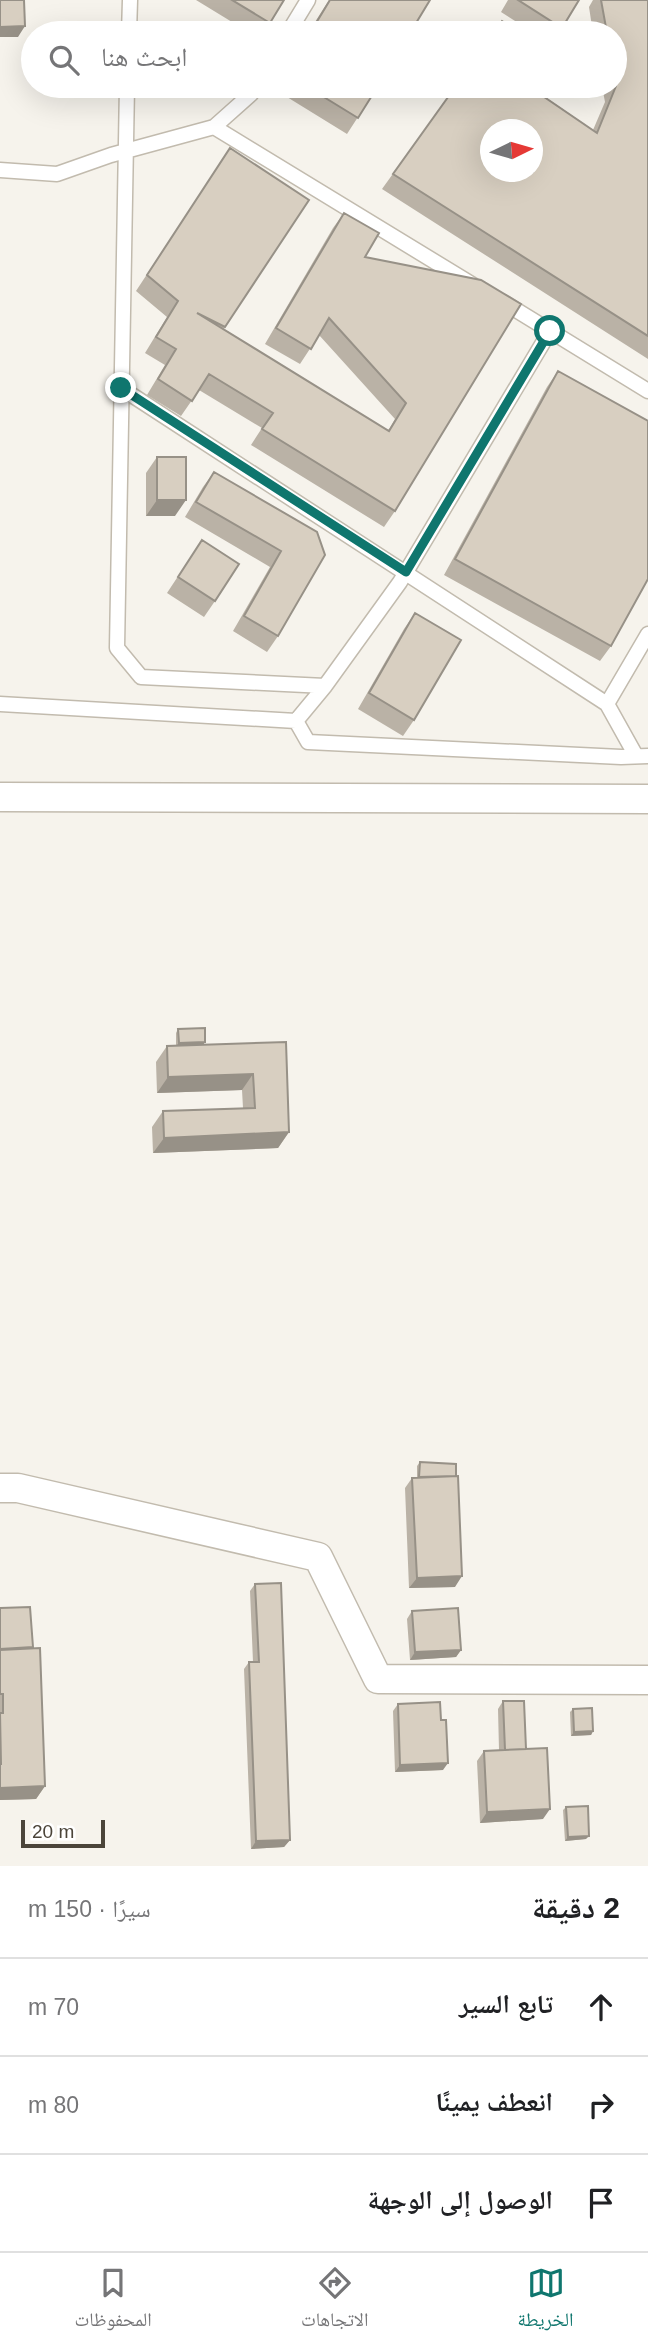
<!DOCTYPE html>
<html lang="ar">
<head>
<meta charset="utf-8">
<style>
	body { margin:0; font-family:Arial,"Noto Naskh Arabic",sans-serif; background:#f6f6f6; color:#202124; direction:rtl }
	.compass { position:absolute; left:480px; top:119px; width:63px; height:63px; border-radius:50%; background:#fff; box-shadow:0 7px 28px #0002; rotate:85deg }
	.scale { position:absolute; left:21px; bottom:18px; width:84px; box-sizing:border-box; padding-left:7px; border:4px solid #4b4439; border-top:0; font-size:19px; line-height:24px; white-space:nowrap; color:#4b4439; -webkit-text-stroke:5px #fff; paint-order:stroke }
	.stop { position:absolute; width:21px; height:21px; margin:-16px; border:5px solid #0f766e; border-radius:50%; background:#fff }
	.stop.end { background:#0f766e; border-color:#fff; box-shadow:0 2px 7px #0008 }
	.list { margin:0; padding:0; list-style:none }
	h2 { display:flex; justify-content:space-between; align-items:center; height:91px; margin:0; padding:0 28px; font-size:30px }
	h2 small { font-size:23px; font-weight:400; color:#757577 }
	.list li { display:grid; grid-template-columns:46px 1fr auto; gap:21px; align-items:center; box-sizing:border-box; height:98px; padding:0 28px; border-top:2px solid #e0e0e0 }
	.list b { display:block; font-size:26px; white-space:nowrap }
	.list em { font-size:23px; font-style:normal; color:#757577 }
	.icon { flex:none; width:38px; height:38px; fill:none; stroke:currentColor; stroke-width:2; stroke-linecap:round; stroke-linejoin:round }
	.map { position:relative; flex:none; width:648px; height:1866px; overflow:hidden; direction:ltr }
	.search { position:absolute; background:#fff; box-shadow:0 7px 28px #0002; left:21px; right:21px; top:21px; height:77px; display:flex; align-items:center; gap:18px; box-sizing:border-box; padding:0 24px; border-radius:38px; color:#757577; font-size:26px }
	.sheet { height:385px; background:#fff }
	nav { display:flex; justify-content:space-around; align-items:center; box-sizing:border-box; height:98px; border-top:2px solid #e0e0e0; background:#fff; font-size:19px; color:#757577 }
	nav a { display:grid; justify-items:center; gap:4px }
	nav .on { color:#0f766e }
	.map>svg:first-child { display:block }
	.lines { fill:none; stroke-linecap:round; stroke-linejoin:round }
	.lane-casing { stroke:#c2bbae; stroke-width:17 }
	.street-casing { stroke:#c2bbae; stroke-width:31 }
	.lane { stroke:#fff; stroke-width:14 }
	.street { stroke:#fff; stroke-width:28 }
	.wall { fill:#bab2a6 }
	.shaded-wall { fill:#979187 }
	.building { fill:#d8cfc1; stroke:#979187; stroke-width:2; fill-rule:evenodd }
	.route { stroke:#0f766e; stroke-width:9 }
</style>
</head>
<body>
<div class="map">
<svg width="648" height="1866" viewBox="0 0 648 1866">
	<rect width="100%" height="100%" fill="#f6f3ec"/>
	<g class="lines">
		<!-- lane casing -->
		<g class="lane-casing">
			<path id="lane" d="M129,33l1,-33
				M288,33l20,-33
				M127,86l-10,562 24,29 184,9
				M214,127l37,-33 5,-8
				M0,170l57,4 54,-19 103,-28 259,158
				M503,302l145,89
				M121,388l486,316 29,52
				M0,704l296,17 29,-35 75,-104 150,-251
				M607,704l41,-70
				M296,721l12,21 313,15 27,-1"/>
		</g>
		<!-- street casing -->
		<g class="street-casing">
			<path id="street" d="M0,797l648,2
				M0,1488h18l300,69 60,122 270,1"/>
		</g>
		<!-- lane -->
		<use href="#lane" class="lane"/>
		<!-- street -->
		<use href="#street" class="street"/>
	</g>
	<!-- wall -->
	<path class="wall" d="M196,0h88l-21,33h-13z
		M329,0h101l-20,33h-102z
		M508,0h71l-21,33h-24l-33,-21z
		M593,0h55v359l-266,-170 74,-103h82l-3,4 58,40 12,-28 -3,-16h13v-53h-22l-4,-26z
		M276,86h102l-31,48 -73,-45z
		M230,148l79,52 -85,129 164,102 7,-12 -76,-84 -19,29 -35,-20 68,-116 11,-15 21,44 116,23 -86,231 -11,16 -133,-82 11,-17 -63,-38 -18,26 -34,-21 18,-30 -20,-12 22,-36 -31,-26z
		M558,371l53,275 -11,15 -156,-86 103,-188z
		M157,457l18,59h-29v-43z
		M214,472l103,60 -39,104 -11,16 -34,-21 37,-64 -85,-50 18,-30z
		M202,540l13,61 -11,16 -37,-24z
		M415,613l-1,107 -11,16 -45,-27 46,-80z
		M178,1029l27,13 -2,3 83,-3 3,90 -11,16 -125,5 -1,-26 11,-16 80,-3 -1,-18 -85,3 -1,-31 11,-16h9v-13z
		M420,1462l35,125 -46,1 -4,-100 7,-10h5v-12z
		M255,1584l35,256 -6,7 -33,2 -7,-180 5,-7h4l-3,-71z
		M0,1608l33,39 -1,2 13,137 -9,13 -36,1z
		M412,1611l49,39 -5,7 -46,3 -3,-41z
		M503,1701l23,48 17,70 -63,4 -3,-62 7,-10 15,-1 -1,-41z
		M398,1704l45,66 -48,2 -2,-61z
		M573,1709l20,22 -2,4 -20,1 -1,-24z
		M566,1807l20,32 -21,2 -2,-31z"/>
	<!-- shaded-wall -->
	<path class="shaded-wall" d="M25,26l-7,11h-18v-10z
		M157,500h29l-11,16h-29z
		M205,1042l-2,3 -27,1 3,-3z
		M253,1074l-11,16 -85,3 11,-16z
		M289,1132l-11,16 -125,5 11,-15z
		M462,1576l-7,11 -46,1 8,-10z
		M461,1650l-5,7 -46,3 5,-8z
		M593,1731l-2,4 -20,1 3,-4z
		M448,1763l-5,7 -48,2 5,-7z
		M45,1786l-9,13 -36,1v-12z
		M550,1809l-7,10 -63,4 7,-11z
		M589,1836l-3,3 -21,2 3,-4z
		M290,1840l-6,7 -33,2 5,-8z"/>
	<!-- building -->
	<path class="building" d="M0,0h24l1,26 -25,1z
		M232,0h52l-14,23z
		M330,0h100l-20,33h-100z
		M518,0h61l-17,28z
		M601,0h47v336l-255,-162 63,-88h81l-3,4 63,43 19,-47 -1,-6v-47h-8zM491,130h42v42h-42z
		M502,21l18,12h-27z
		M306,86h72l-20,32z
		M230,148l79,52 -84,127 -28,-14 192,118 17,-28 -77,-85 -18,31 -35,-21 68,-115 35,20 -14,24 116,23 40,24 -126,207 -133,-82 11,-16 -64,-39 -17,27 -34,-22 18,-30 -20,-12 22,-36 -31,-26z
		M558,371l90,50v158l-37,67 -156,-87z
		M157,457h29v43h-29z
		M214,472l103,60 8,23 -47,81 -34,-20 37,-65 -85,-49z
		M202,540l37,24 -24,37 -37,-24z
		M415,613l46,27 -47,80 -45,-27z
		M205,1028v14l-26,1 -1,-14z
		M286,1042l3,90 -125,6 -1,-27 92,-3 -2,-34 -85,3 -1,-31z
		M420,1462l36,2v12l-37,1z
		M458,1476l4,100 -45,2 -5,-100z
		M281,1583l9,257 -34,1 -7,-179h10l-4,-78z
		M30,1607l3,40 -33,2v-41z
		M458,1608l3,42 -46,2 -3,-41z
		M40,1648l5,138 -45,2v-24h1l-1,-51h3v-19h-3v-44z
		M503,1701h21l2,48 -21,1z
		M440,1702l1,18h5l2,43 -48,2 -2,-61z
		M592,1708l1,23 -19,1 -1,-23z
		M547,1748l3,61 -63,3 -3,-61z
		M588,1806l1,30 -21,1 -2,-30z"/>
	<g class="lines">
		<!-- route -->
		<path class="route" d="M121,388l285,184 144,-241"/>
	</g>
</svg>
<svg class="compass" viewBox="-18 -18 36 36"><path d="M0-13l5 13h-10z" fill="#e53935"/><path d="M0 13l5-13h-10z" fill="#757577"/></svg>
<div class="scale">20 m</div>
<div class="stop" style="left:550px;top:331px"></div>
<div class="stop end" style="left:121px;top:388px"></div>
<div class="search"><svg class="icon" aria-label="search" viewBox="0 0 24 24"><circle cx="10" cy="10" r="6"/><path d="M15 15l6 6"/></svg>ابحث هنا</div>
</div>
<section class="sheet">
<h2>2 دقيقة<small>سيرًا · 150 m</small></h2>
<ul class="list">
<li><svg class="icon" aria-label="ahead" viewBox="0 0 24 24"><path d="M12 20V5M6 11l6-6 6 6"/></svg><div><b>تابع السير</b></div><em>70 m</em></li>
<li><svg class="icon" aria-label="right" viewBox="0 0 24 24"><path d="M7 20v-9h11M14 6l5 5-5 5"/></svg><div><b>انعطف يمينًا</b></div><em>80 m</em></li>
<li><svg class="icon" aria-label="arrive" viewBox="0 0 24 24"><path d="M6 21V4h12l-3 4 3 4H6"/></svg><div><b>الوصول إلى الوجهة</b></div></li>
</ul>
</section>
<nav>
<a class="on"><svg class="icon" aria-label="map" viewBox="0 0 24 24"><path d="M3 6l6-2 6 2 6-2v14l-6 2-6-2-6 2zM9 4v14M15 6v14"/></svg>الخريطة</a>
<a><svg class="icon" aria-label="directions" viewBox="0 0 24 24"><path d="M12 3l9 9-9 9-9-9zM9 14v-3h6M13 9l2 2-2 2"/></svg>الاتجاهات</a>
<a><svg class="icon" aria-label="saved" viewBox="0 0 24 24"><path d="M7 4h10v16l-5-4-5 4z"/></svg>المحفوظات</a>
</nav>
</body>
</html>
